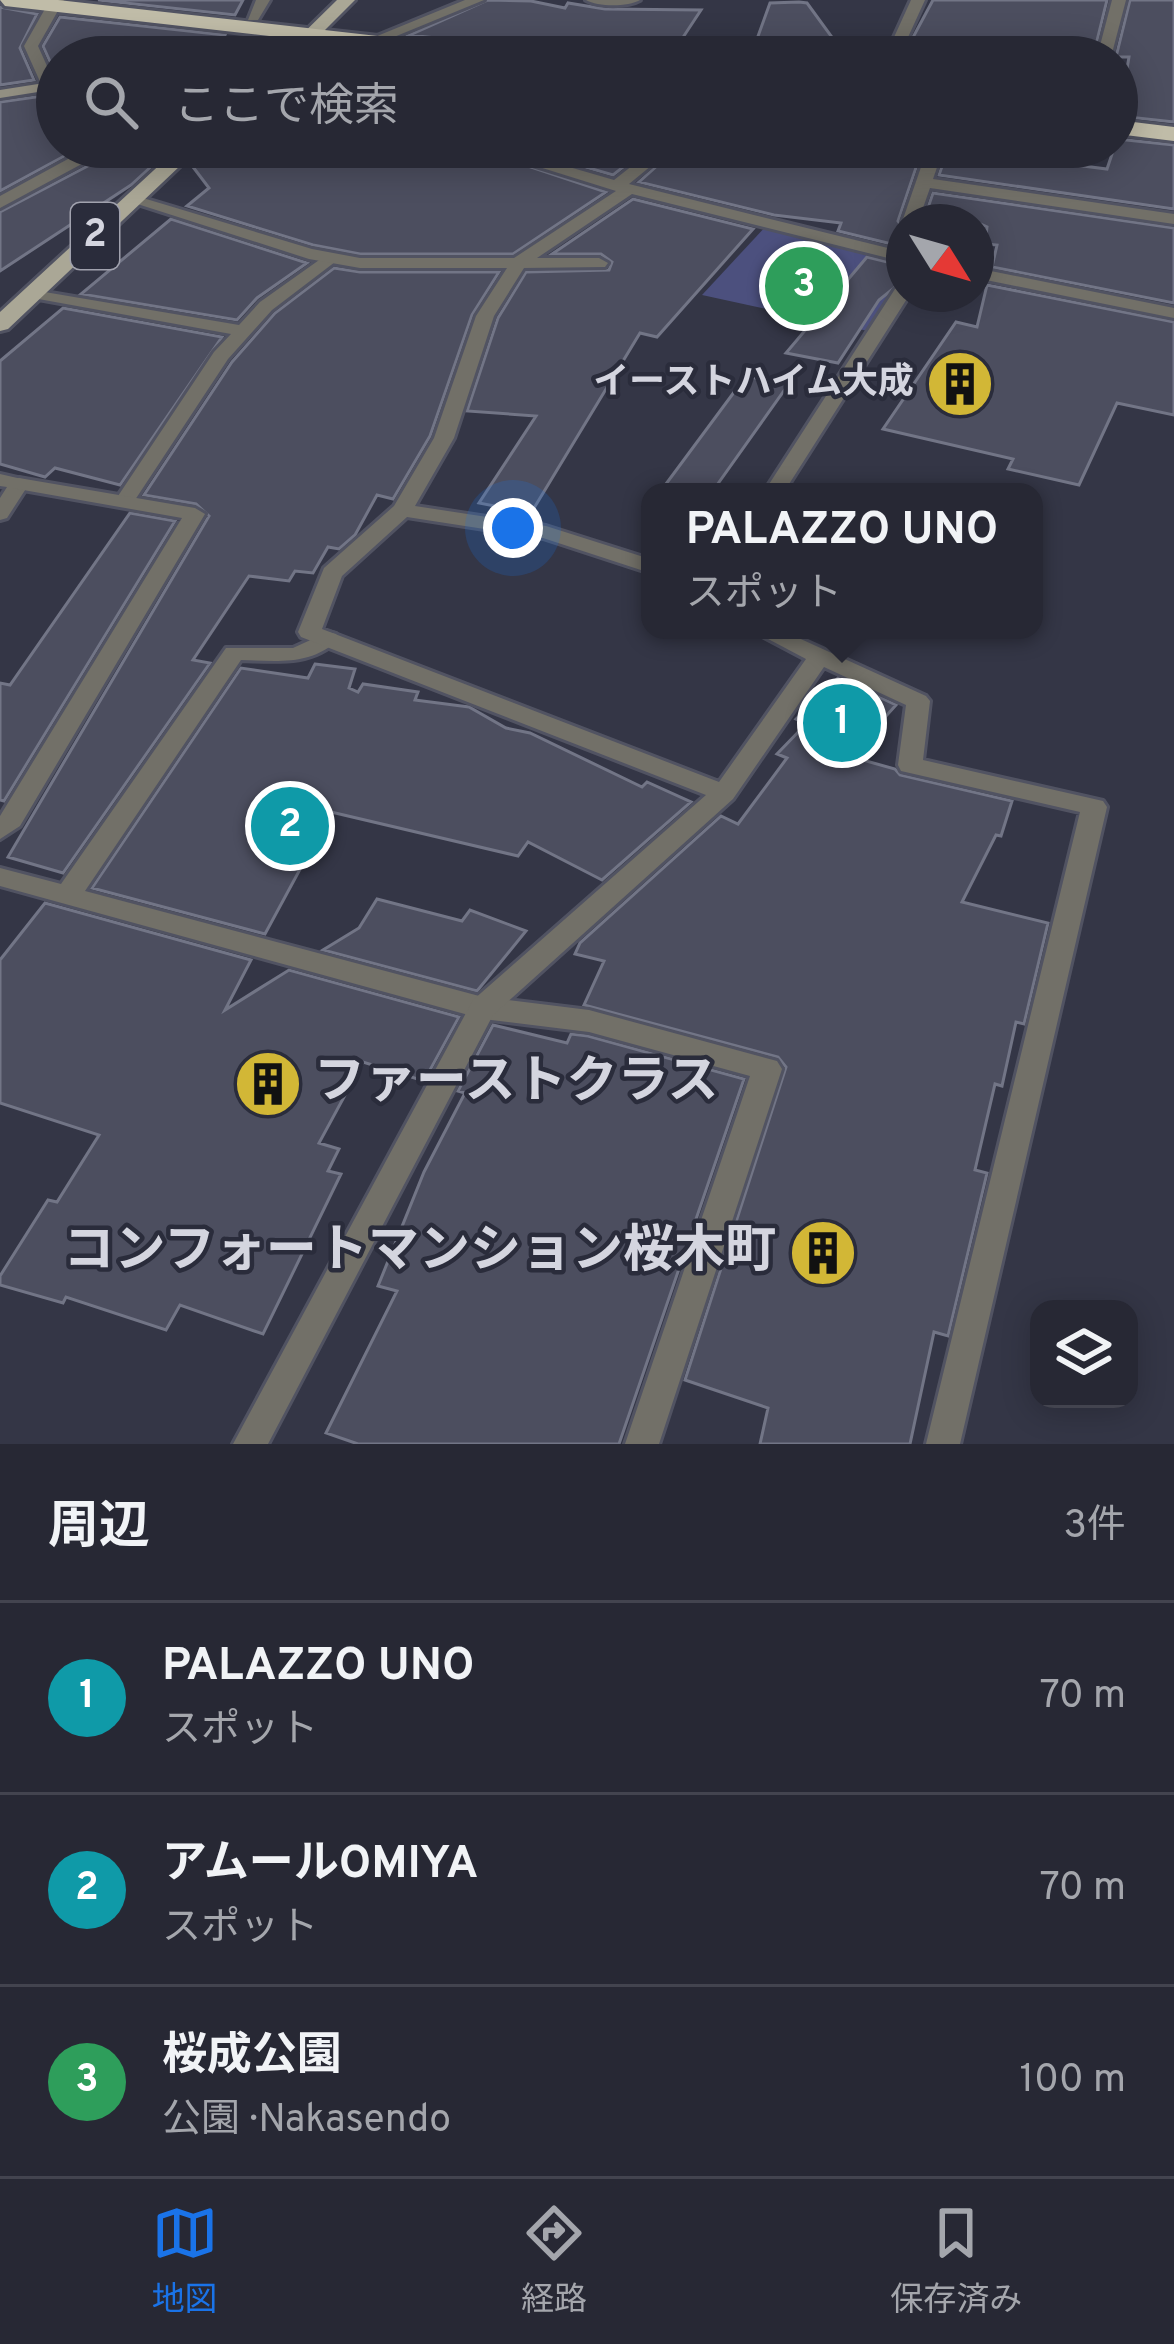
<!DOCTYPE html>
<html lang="ja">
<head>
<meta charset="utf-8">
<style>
	body { margin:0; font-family:Overpass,"Noto Sans JP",sans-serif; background:#2f303c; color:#f1f3f6 }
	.controls { position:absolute; right:36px; bottom:36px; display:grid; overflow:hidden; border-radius:24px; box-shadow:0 6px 30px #0003 }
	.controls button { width:108px; height:108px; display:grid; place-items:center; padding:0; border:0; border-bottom:3px solid #43444f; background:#272834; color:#f1f3f6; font:60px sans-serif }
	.compass { position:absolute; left:886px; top:204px; width:108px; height:108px; border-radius:50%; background:#272834; box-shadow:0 6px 30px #0003; rotate:127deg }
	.you { position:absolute; left:513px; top:528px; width:42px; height:42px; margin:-30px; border:9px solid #fff; border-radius:50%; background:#1a73e8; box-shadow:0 0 0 18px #1a73e833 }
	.badge { display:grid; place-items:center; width:78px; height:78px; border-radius:50%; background:#1a73e8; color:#fff; font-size:39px; font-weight:700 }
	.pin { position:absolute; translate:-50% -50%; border:6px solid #fff; box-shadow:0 3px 12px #0006 }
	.popup { position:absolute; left:641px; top:483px; width:402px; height:156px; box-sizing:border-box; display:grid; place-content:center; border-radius:24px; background:#272834; filter:drop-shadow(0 3px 9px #0005); font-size:39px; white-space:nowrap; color:#a4a6ac }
	.popup b { font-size:45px; color:#f1f3f6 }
	.popup::after { content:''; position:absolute; left:50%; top:100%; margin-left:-24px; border:24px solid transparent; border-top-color:#272834 }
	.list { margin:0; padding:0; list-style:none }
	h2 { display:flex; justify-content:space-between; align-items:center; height:156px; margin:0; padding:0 48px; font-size:51px }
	h2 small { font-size:39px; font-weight:400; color:#a4a6ac }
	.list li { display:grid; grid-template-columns:78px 1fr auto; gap:36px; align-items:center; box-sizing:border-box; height:192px; padding:0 48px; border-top:3px solid #43444f }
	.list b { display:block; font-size:45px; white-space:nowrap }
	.list p { margin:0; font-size:39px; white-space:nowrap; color:#a4a6ac }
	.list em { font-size:39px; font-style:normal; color:#a4a6ac }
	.icon { flex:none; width:66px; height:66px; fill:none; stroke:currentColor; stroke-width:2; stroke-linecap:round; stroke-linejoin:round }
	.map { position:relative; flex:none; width:1174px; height:1444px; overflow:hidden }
	.search { position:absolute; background:#272834; box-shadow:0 6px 30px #0003; left:36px; right:36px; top:36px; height:132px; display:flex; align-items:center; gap:30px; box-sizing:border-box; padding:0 42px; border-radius:66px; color:#a4a6ac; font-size:45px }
	.sheet { height:732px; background:#272834 }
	nav { display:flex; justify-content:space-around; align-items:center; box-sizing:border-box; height:168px; border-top:3px solid #43444f; background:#272834; font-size:33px; color:#a4a6ac }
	nav a { display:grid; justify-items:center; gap:6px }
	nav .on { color:#1a73e8 }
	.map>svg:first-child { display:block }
	.green { fill:#4c507e }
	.building { fill:#4c4e5f; stroke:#727586; stroke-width:3 }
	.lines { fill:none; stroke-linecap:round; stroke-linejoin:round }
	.lane-casing { stroke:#515362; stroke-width:6 }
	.street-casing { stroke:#515362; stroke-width:6 }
	.secondary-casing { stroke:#515362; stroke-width:6 }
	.primary-casing { stroke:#515362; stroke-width:6 }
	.highway-casing { stroke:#515362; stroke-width:6 }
	.lane { fill:#727068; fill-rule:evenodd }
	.street { fill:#727068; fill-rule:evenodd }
	.secondary { fill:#928f82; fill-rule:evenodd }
	.primary { fill:#aaa796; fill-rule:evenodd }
	.highway { fill:#c0bca8; fill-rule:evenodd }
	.labels { text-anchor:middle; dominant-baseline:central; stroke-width:9; stroke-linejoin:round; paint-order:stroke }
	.far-poi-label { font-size:36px; font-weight:bold; fill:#d4d5df; stroke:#2a2c3b; text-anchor:end }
	.shield { fill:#2a2c3b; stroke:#a1a2ae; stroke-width:3 }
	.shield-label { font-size:39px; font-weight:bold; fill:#d4d5df }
	.near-poi-label { font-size:51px; font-weight:bold; fill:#d4d5df; stroke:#2a2c3b; text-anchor:start }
</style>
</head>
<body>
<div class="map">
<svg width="1174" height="1444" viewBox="0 0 1174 1444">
	<rect width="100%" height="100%" fill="#343646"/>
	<!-- green -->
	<path class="green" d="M766,226l138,34v17l-36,54 -166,-36z"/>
	<!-- building -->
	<path class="building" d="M98,0h145l-8,15z
		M488,0l43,1 34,7 3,-5 37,6 96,1 -27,41 -24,-2 -6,8 -114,-12 -4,12 -14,-10 -102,-12z
		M933,0h174l-14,57h-82l2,-4 -102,-12z
		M1130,0h44v122l-55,-6 10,-59h-13z
		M799,2l8,1 38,52 -92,-5 17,-47z
		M0,7l37,7 -17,34 14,32 -34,5z
		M60,17l165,18 -11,22h-157v20l-14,-31z
		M57,94v53h24l-81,44v-89z
		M1117,139l57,6v64l-235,-34 9,-26 159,20z
		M204,147h267l135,45 -93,62h-153l-47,-9 -126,-39 22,-18 -19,-25z
		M516,147h133l-36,28z
		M678,147h245l-25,74 6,8v18l-66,-16 3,-8 -67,-8 -135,-33z
		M105,157l50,6 -24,22 -131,86v-59z
		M933,193l241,35v75l-182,-36 5,-22 -12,-1 2,-17 -11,-5h-53z
		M633,199l120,30 -96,108 -17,-4 -109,180 -52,-10 57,-87 -69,-5 31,-93 28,-46 83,-2 3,-8 -11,-8h-49z
		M171,219l136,44 -50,35 -20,22 -156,-26z
		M867,257l37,9v14l-25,20 -41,63 -52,-10z
		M334,268l26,4h139l-27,43 -42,121 -37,63 -16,-4 -22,40 -16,14 -11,-2 -15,26 -18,-2 -6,10 -40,-5 -56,84 17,3 -147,210 -55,-16 201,-341 -13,-12 -52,-9 88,-133 43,-49z
		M987,285l187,37v93l-57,-12 -38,82 -71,-16 5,-10 -130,-30 73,-107 21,5z
		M63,308l159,29 -102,148 -65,-17 -10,9 -45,-13v-103z
		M746,376l42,9 -76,107h-52z
		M130,513l45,8 -171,280 -4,-1v-117l10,2z
		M315,664l40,5 -6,19 9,4 5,-8 55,8 -3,8 54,7 37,21 24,5 112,54 5,-5 44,20 -89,78 -74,-38 -10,14 -187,-44 -66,122 -173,-46 149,-220 67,10z
		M838,678l58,27 -28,31 9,3 -18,20 36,10 5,6 112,26 -11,35 -5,-1 -34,67 86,21 -24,101 -8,-2 -14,64 -7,-2 -20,86 12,3 -39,163 -14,-4 -24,112h-150l8,-36 -83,-28 101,-313 -8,-10 -194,-52 20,-44 -29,-7 5,-11 141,-127 17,8 49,-66 -10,-4 29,-30 -10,-5z
		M377,899l85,22 8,-11 56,21 -49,60 -154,-41 36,-22z
		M45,903l206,57 -26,50 64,-40 170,47 -35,64 -61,-19 -44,81 20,6 -11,22 13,3 -78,160 -83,-29 -14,25 -100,-33 -3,6 -63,-18v-9l48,-76 9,2 42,-67 -99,-32v-143z
		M493,1025l74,18 4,-9 17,2 156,43 -125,365h-261l-32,-11 71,-142 -19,-5 46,-114 41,-79 -7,-2z"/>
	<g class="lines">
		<!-- lane casing -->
		<g class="lane-casing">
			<path id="lane" d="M256,0h14l-12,20h-10z
				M586,0h54c-12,7 -42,7 -54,0z
				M329,253l9,5 -3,4 -63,48 -44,49 -97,147h-14l-3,-4 100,-150 17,-18 -198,-36 -6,-1v-8l212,36 21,-23z
				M0,474l26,6 3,4 -22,34 -7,2v-22l7,-11 -7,-1z
				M328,632l8,2 3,5c-28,27 -62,22 -98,21l-156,231 398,106 106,13 188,51 5,8 -123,375h-34l125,-368 -161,-44 -106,-13 -483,-133v-18l61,16 165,-236h67z"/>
		</g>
		<!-- street casing -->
		<g class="street-casing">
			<path id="street" d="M50,0h14l-26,46 18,40 -7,4 -7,-4 -18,-40z
				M465,0h19l-107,44 -12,-3z
				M911,0h14l-26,57h-14z
				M1112,0h14l-15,57h-14z
				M90,147c30,0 73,-6 99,9l-8,5 -77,-9 -104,56v-12z
				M475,147h25l114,33 42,-33h18l-45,37 275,68v10l-272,-68 -95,64h62l9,5 -3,4 -81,1 -30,48 -40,122 -39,68 131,20 104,33v14l-107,-35 -136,-21 -65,59 -20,53 397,153 87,-123 -55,-29h30l145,66 4,5 -7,59 180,41 4,6 -147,637h-34l154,-632 -179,-41 -3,-6 8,-60 -82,-38 -91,132 -240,216 -225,429h-35l240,-444 233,-205 -405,-158 -3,-5 26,-64 70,-62 40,-68 42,-122 31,-48h-147l-51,-9 -184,-59 8,-5 179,54 48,9h154l102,-67z
				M928,147h16l-11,32 241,35v10l-244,-36 -12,34h-14v3l-2,-3z
				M976,268l198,40v10l-198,-40z
				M904,284v10h6l-126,198h-20l131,-203z
				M19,478l176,30 10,6 -185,312 -20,13v-23l182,-298 -170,-30v-8z"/>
		</g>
		<!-- secondary casing -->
		<g class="secondary-casing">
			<path id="secondary" d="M312,31l5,1v6l-68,19h-23z
				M57,81v8l-57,9v-8z"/>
		</g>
		<!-- primary casing -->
		<g class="primary-casing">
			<path id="primary" d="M337,0h18l-57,57h-19z
				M179,147h21l-192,182 -8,2v-19z"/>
		</g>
		<!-- highway casing -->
		<g class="highway-casing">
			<path id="highway" d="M0,0h58l453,51 11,6h-67l-450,-51z
				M1117,120l57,7v14l-57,-7z"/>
		</g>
		<!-- lane -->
		<use href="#lane" class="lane"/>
		<!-- street -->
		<use href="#street" class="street"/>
		<!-- secondary -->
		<use href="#secondary" class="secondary"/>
		<!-- primary -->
		<use href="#primary" class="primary"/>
		<!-- highway -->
		<use href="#highway" class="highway"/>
	</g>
	<!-- icons -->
	<defs>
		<g id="building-disc" transform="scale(3.45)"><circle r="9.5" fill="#d2b736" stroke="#2a2c3b"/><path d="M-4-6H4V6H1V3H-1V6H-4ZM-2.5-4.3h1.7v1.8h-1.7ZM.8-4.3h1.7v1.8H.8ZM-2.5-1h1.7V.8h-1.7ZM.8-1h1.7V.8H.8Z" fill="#111"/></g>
	</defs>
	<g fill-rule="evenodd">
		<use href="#building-disc" x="960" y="384"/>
		<use href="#building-disc" x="268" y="1084"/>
		<use href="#building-disc" x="823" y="1253"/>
	</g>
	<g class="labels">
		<!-- far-poi labels -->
		<g class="far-poi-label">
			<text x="914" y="384">イーストハイム大成</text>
		</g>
		<!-- shield labels -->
		<rect class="shield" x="71" y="203" width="48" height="66" rx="9"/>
		<g class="shield-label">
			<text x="95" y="236">2</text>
		</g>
		<!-- near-poi labels -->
		<g class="near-poi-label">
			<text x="314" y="1084">ファーストクラス</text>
			<text x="776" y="1253" text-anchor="end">コンフォートマンション桜木町</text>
		</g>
	</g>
</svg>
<div class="controls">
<button><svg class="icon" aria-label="layers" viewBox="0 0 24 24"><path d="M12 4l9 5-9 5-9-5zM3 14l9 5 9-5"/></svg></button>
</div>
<svg class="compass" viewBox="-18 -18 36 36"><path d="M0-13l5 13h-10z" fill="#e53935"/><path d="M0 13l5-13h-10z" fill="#a4a6ac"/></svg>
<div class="you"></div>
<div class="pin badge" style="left:842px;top:723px;background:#0f9aa8">1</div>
<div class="popup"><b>PALAZZO UNO</b>スポット</div>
<div class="pin badge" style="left:290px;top:826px;background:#0f9aa8">2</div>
<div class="pin badge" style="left:804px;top:286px;background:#2e9e5b">3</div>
<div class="search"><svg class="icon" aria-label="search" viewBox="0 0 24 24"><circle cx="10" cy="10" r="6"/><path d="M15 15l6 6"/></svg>ここで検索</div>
</div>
<section class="sheet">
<h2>周辺<small>3件</small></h2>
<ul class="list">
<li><span class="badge" style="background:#0f9aa8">1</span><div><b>PALAZZO UNO</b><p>スポット</p></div><em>70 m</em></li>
<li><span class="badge" style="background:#0f9aa8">2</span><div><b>アムールOMIYA</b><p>スポット</p></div><em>70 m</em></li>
<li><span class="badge" style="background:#2e9e5b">3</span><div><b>桜成公園</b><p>公園 · Nakasendo</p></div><em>100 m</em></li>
</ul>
</section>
<nav>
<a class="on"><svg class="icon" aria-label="map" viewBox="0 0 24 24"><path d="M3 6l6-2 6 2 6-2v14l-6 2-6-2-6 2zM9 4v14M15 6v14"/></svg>地図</a>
<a><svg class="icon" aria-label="directions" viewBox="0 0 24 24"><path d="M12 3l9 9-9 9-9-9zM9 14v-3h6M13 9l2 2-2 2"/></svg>経路</a>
<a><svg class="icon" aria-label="saved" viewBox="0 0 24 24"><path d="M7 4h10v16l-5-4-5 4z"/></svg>保存済み</a>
</nav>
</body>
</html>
